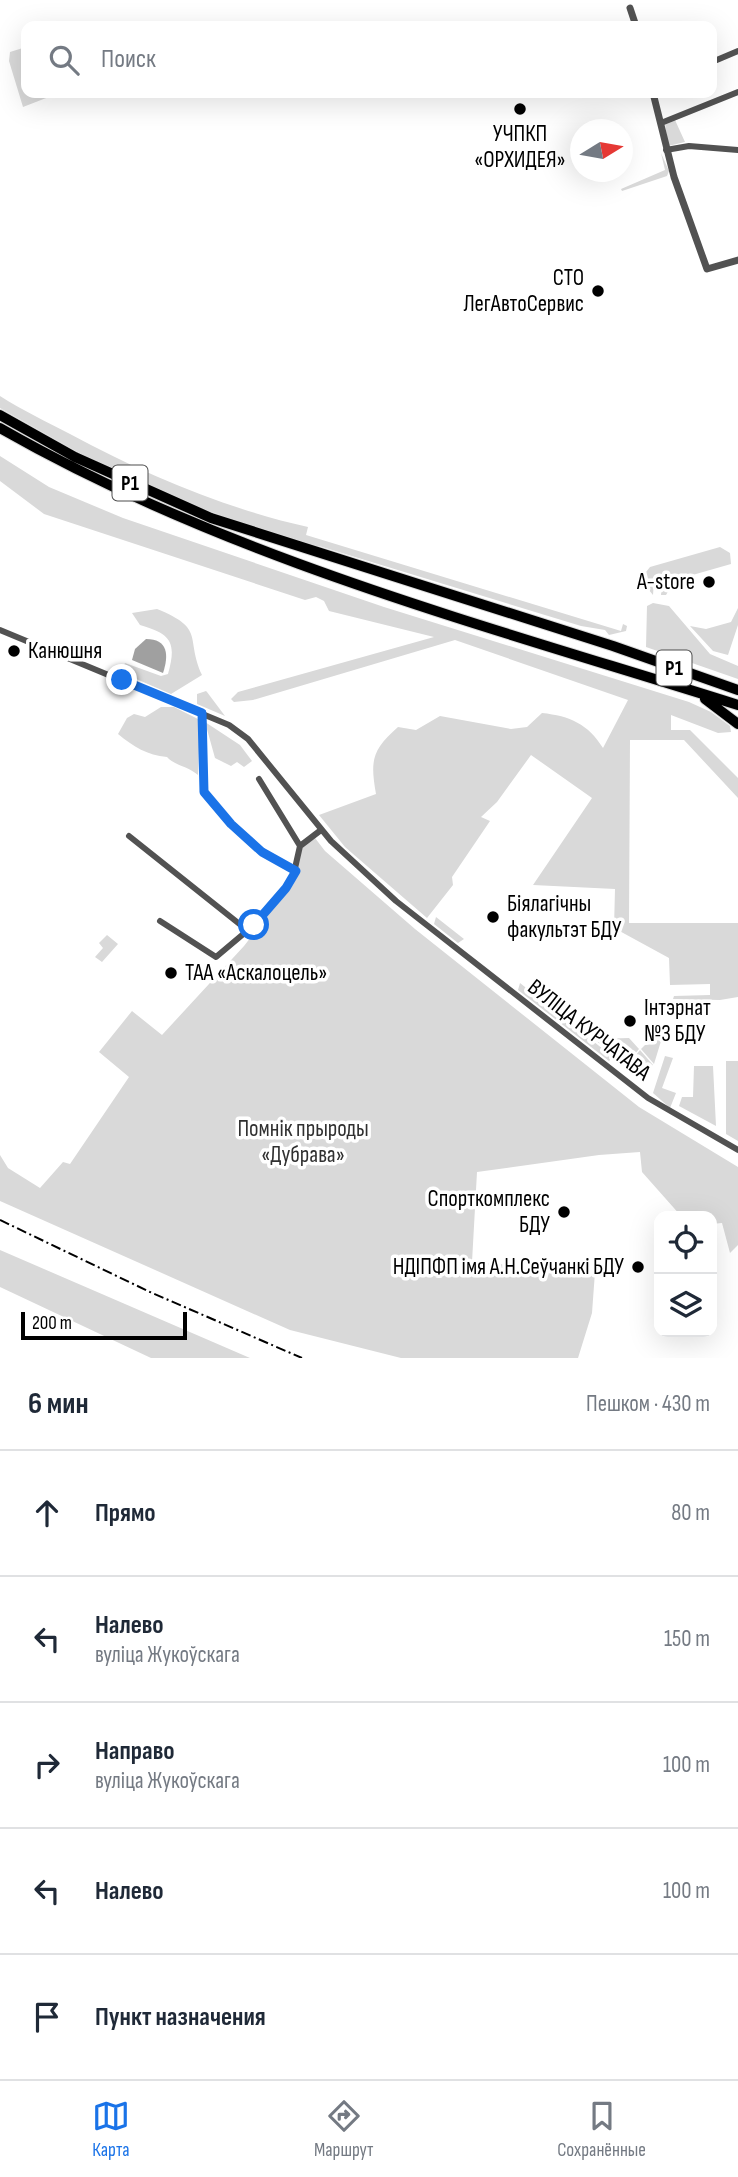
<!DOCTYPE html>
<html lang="ru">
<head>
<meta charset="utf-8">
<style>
	body { margin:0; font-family:"Sofia Sans Condensed",sans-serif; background:#f2f2f3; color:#1f2937 }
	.controls { position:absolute; right:21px; bottom:21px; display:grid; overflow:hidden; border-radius:14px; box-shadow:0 7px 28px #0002 }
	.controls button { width:63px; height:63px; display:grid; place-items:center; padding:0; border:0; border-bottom:2px solid #e0e1e3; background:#fff; color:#1f2937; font:35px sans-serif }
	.compass { position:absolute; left:570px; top:119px; width:63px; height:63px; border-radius:50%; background:#fff; box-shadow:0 7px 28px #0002; rotate:79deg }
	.scale { position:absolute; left:21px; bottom:18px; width:166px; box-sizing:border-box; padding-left:7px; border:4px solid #000; border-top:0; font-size:19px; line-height:24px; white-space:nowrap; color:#000; -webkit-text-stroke:5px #fff; paint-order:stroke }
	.stop { position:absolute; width:21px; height:21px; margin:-16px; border:5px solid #1a73e8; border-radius:50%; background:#fff }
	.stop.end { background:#1a73e8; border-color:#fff; box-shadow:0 2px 7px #0008 }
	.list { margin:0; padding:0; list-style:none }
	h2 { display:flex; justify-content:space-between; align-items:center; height:91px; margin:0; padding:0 28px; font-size:30px }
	h2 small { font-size:23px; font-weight:400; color:#747a83 }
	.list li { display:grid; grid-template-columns:46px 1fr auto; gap:21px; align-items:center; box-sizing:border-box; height:126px; padding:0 28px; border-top:2px solid #e0e1e3 }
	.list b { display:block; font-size:26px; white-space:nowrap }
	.list p { margin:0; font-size:23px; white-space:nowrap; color:#747a83 }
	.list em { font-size:23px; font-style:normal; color:#747a83 }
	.icon { flex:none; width:38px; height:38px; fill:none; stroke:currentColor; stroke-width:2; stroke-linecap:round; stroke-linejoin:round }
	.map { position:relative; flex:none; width:738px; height:1358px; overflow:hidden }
	.search { position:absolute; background:#fff; box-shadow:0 7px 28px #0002; left:21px; right:21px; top:21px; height:77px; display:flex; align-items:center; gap:18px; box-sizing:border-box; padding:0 24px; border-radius:14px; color:#747a83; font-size:26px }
	.sheet { height:721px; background:#fff }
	nav { display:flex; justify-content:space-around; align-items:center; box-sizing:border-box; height:98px; border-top:2px solid #e0e1e3; background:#fff; font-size:19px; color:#747a83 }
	nav a { display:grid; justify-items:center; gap:4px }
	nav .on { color:#1a73e8 }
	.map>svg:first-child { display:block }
	.green { fill:#d9d9d9 }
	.water { fill:#a0a0a0 }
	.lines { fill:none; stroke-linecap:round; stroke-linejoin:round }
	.trunk-casing { stroke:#dbdbdb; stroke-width:12 }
	.minor { stroke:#525252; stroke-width:6 }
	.tertiary { stroke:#525252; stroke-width:7 }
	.trunk { stroke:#000; stroke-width:10 }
	.rail { stroke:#000; stroke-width:2; stroke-dasharray:10 3.5 2 3.5; stroke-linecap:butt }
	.route { stroke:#1a73e8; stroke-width:9 }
	.poi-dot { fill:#000; stroke:#fff; stroke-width:2.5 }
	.labels { text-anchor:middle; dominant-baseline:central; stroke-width:7; stroke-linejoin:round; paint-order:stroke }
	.shield { fill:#fff; stroke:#4c4c4c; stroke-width:2 }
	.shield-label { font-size:21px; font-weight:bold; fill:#000 }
	.poi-label { font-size:23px; fill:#000; stroke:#fff; text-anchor:end }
	.street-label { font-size:23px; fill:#000; stroke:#fff }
	.park-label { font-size:23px; fill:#303030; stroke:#fff }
</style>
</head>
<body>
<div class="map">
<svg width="738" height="1358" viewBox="0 0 738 1358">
	<rect width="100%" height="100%" fill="#fff"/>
	<!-- green -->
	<path class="green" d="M26,47v46h33l-36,14 -14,-46 1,-9z
		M675,120l10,22 -17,4 -3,-23z
		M661,153l8,18 -2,5 -45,15 -1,-2 44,-19z
		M0,396c22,14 47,26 70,38 76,41 154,74 238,93l-2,8 315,96 2,-7 4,2 -1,5 -17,4 -4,-5 -24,-4 -262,-80 -7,2 -106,-38 -102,-43 -104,-59z
		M0,456l49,31 74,31 261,89 305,95 22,10 19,14 1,6 -13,1 -47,-18v15h19l48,48v20l-54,-58h-54l-1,183h109v74l-18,3 -47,-1 1,-3 36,-1v-11l-40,1 -1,-27 -55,-30 1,-39 -82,-4 59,-87 -61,-43 -34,47 -16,15 9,4 -38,56 1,8 -26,33 -82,-71 -26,-32 57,-21c-6,-34 -4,-44 22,-67l18,3 24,-14 71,13 16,-2 15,-14c28,3 46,11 61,35l25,-48 -173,-60 -202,60 -19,2 -3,-3 7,-7 196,-55 -105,-26 -5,-10 -8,-4 -11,3 -261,-86 -44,-33z
		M720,547l10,6 1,11 -56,16 -9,15h-5l1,-14h-8l-1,14 -9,-11 2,-12 4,-5z
		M653,603l16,3 41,48 28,12v13l-92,-32 1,-41z
		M738,608v17l-10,30 -15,-4 -23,-25 16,3 25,-7z
		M157,609c49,20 28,28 45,66l-31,19 -51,-22 5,-9 36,13 7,-2c9,-32 3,-40 -28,-49l-8,-12z
		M206,691l1,1 18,24 -28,-12v-10z
		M161,707h13l26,13 -2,55c-10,-9 -23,-9 -31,-18 -20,-2 -33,-10 -49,-23l9,-16 7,-4 11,3z
		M205,722l35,23 12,16 -8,6 -7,-5 -6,4 -16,-8z
		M315,838l10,13 90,78 224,178 99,60v78l-8,8 -8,-30 -10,1v-8h-31l-39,-44 -2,-20 -41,3 -122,17 -5,90 123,10 -3,41 -14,45h-177l-111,-28 -290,-129v-46l8,13 32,20 23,-26 7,2 59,-87 -30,-25 33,-41 30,24 82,-89 50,-65 7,-34z
		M436,917l28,22 -6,4 -24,-19z
		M107,935l11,9 -16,18 -7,-5 8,-9 -4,-5z
		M520,983l93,74 -4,4 -91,-71z
		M629,1038l10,11 -13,16 -32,-26z
		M645,1038l16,3 -7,23 -13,-15 4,-4 9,-1z
		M640,1050l13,15 -15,9 -11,-8z
		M665,1056l8,2 -11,30 14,5 -6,15 -17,-15z
		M726,1061h12v80l-12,-7z
		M694,1066h19l3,60 -37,-20 3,-9h11z
		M0,1250l250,108h-99l-151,-71z"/>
	<!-- water -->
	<path class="water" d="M146,639c22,0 23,16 17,34l-31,-13 3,-11z"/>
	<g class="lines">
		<!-- trunk casing -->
		<g class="trunk-casing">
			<path id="trunk" d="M0,415l75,42 136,61 402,128 125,44
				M0,428c229,131 488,198 738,277
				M705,699l33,25"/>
		</g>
		<!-- minor -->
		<path class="minor" d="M712,62l26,-11
			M661,123l77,-31
			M666,150l23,-4 49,4
			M0,630l229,95 19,14 83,102 65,60 252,197 90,52
			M203,713l1,79 27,32 31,28 34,19
			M259,779l41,67
			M129,836l118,94
			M160,921l56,36 38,-32 32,-37 7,-11 7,-31 21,-16"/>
		<!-- tertiary -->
		<path class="tertiary" d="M630,8l6,18
			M653,93l21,84 33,92 31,-9"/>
		<!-- trunk -->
		<use href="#trunk" class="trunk"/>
		<!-- rail -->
		<path class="rail" d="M0,1220l150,72 152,66"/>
	</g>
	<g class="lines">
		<!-- route -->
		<path class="route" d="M122,680l80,33 2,79 27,32 31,28 34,19 -10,17 -32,37"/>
	</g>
	<!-- markers -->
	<g class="poi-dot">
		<circle cx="520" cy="109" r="7"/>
		<circle cx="598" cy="291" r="7"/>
		<circle cx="709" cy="582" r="7"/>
		<circle cx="14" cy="651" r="7"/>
		<circle cx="493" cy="917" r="7"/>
		<circle cx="171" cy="973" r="7"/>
		<circle cx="630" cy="1021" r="7"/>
		<circle cx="564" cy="1212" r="7"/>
		<circle cx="638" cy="1267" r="7"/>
	</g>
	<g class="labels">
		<!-- shield labels -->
		<g class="shield">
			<rect x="112.5" y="465.5" width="35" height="35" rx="5"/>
			<rect x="656.5" y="650.5" width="35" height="35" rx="5"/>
		</g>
		<g class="shield-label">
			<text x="130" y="483">Р1</text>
			<text x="674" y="668">Р1</text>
		</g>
		<!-- poi labels -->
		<g class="poi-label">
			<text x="520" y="134" text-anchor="middle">УЧПКП<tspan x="520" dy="26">«ОРХИДЕЯ»</tspan></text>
			<text x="584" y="278">СТО<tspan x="584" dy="26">ЛегАвтоСервис</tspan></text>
			<text x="695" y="582">А-store</text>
			<text x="28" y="651" text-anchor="start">Канюшня</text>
			<text x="507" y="904" text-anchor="start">Біялагічны<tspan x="507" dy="26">факультэт БДУ</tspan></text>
			<text x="185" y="973" text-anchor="start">ТАА «Аскалоцель»</text>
			<text x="644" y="1008" text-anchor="start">Інтэрнат<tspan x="644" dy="26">№3 БДУ</tspan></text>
			<text x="550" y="1199">Спорткомплекс<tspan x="550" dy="26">БДУ</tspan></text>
			<text x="624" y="1267">НДІПФП імя А.Н.Сеўчанкі БДУ</text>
		</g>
		<!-- street labels -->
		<g class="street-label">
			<text transform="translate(589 1030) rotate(38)">ВУЛІЦА КУРЧАТАВА</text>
		</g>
		<!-- park labels -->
		<g class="park-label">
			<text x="303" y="1129">Помнік прыроды<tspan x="303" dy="26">«Дубрава»</tspan></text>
		</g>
	</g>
</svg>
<div class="controls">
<button><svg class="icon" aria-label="locate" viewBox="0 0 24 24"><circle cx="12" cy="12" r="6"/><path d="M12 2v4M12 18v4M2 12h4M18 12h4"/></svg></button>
<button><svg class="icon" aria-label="layers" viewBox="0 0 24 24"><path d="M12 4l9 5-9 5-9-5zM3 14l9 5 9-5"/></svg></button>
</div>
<svg class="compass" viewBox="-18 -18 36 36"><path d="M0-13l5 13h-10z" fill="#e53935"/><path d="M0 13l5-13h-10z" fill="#747a83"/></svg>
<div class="scale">200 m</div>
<div class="stop" style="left:254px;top:925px"></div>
<div class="stop end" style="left:122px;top:680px"></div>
<div class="search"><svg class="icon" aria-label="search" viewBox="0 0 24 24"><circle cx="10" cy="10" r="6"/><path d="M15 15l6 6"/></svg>Поиск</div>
</div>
<section class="sheet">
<h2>6 мин<small>Пешком · 430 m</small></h2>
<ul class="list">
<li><svg class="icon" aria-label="ahead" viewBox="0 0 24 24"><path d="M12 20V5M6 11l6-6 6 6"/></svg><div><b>Прямо</b></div><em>80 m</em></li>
<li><svg class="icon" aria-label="left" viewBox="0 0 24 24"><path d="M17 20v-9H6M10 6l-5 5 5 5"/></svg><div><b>Налево</b><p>вуліца Жукоўскага</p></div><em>150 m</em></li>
<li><svg class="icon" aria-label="right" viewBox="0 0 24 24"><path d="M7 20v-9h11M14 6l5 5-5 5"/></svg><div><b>Направо</b><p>вуліца Жукоўскага</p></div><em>100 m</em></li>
<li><svg class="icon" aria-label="left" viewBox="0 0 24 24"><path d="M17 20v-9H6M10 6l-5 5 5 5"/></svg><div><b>Налево</b></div><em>100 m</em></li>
<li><svg class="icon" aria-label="arrive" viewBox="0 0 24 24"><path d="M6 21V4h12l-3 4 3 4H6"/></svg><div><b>Пункт назначения</b></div></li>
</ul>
</section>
<nav>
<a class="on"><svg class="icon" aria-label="map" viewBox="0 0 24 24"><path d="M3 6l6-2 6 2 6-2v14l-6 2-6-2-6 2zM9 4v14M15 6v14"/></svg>Карта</a>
<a><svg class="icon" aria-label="directions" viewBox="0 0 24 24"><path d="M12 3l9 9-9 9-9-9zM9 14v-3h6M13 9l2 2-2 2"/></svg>Маршрут</a>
<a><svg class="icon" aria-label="saved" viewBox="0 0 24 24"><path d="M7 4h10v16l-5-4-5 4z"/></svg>Сохранённые</a>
</nav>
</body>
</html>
